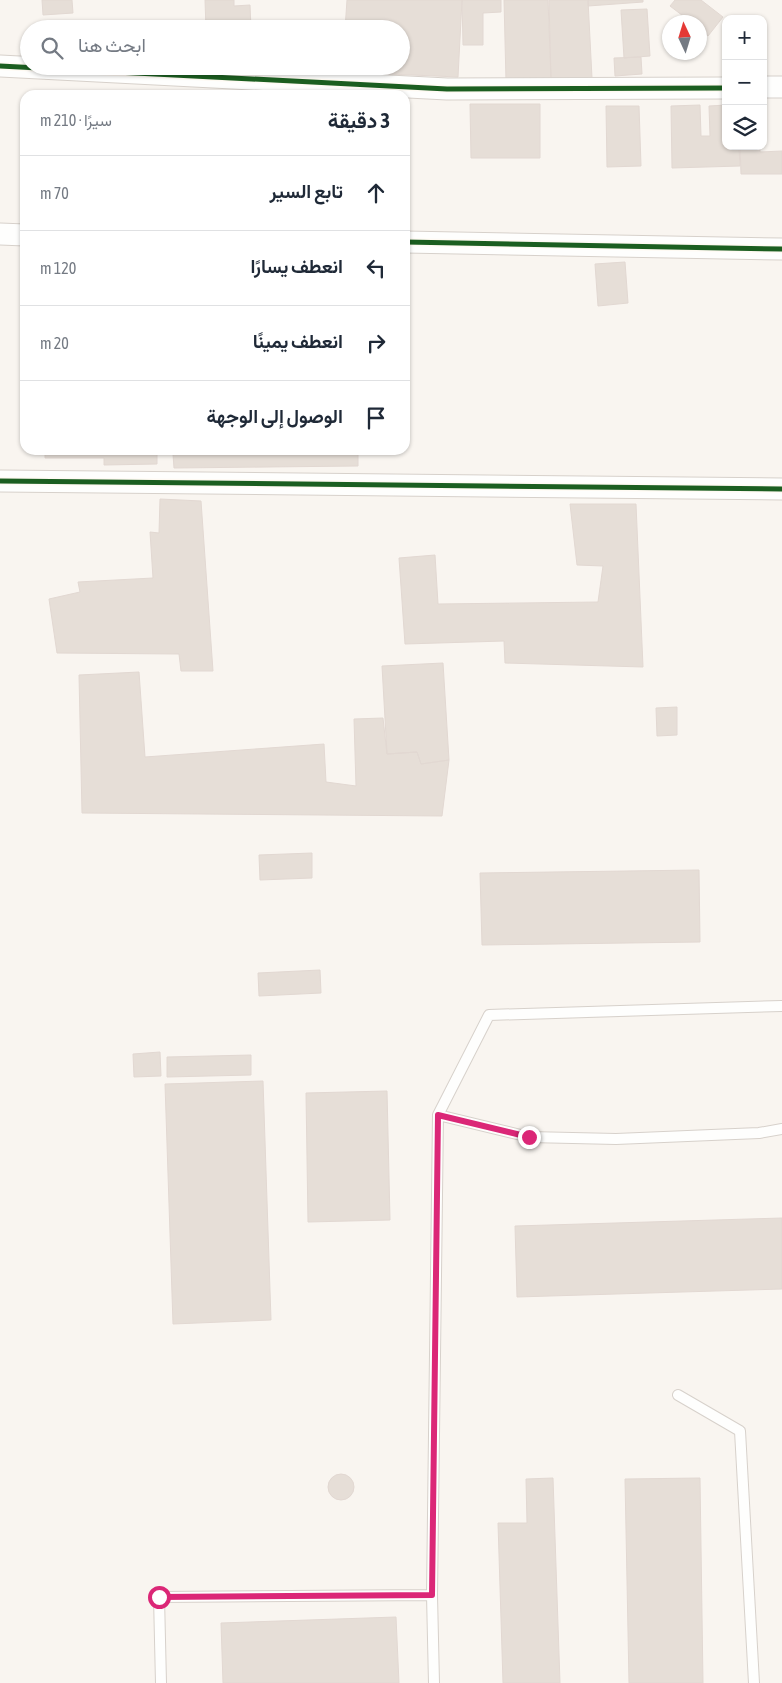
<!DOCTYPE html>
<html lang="ar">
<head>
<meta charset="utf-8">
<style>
	body { margin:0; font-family:"Asap Condensed",Vazirmatn,sans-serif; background:#f6f6f7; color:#1f2937; direction:rtl }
	.controls { position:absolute; right:15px; top:15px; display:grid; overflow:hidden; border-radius:10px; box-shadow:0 1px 4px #0004 }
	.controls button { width:45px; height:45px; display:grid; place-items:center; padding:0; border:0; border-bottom:1px solid #e0e1e3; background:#fff; color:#1f2937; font:25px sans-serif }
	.compass { position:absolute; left:662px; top:15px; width:45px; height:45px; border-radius:50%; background:#fff; box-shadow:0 1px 4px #0004; rotate:356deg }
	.stop { position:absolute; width:15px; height:15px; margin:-11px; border:4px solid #db2777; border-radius:50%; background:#fff }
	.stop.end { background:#db2777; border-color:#fff; box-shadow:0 1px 5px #0008 }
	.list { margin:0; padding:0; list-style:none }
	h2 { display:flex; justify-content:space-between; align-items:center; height:65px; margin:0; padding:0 20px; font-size:21px }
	h2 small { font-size:16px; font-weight:400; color:#747a83 }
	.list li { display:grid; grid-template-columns:32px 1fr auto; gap:15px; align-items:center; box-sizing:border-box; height:75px; padding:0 20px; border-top:1px solid #e0e1e3 }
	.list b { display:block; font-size:19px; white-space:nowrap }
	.list em { font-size:16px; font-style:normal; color:#747a83 }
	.icon { flex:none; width:28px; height:28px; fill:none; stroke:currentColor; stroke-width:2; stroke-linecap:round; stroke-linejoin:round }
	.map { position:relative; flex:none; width:782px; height:1683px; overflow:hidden; direction:ltr }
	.search { position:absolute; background:#fff; box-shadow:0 1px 4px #0004; left:20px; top:20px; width:390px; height:55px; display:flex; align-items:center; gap:12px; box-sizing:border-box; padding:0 18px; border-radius:28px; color:#747a83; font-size:19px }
	.panel { position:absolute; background:#fff; box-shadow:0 1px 4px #0004; left:20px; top:90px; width:390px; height:365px; border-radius:15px; direction:rtl }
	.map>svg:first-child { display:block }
	.building { fill:#e6ded7; stroke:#e2d8d2 }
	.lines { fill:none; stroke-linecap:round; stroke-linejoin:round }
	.service-casing { stroke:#d7d1cb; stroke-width:12 }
	.minor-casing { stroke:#d7d1cb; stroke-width:23 }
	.service { stroke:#fefefd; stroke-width:10 }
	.minor { stroke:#fefefd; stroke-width:21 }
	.cycleway-casing { stroke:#fffaf3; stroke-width:8 }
	.cycleway { stroke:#1b5e20; stroke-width:5 }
	.route { stroke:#db2777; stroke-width:6 }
</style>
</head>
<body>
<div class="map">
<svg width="782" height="1683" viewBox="0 0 782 1683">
	<rect width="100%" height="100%" fill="#f9f5f0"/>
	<!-- building -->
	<path class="building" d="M42,0h30l1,13 -30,2z
		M205,0h29v6l16,-1 1,24h-45z
		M347,0h115l-4,77 -115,-5v-6h58v-37h-56z
		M462,0h39v12l-18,1v32h-20z
		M504,0h44l3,79 -45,2z
		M549,0h39l4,78 -41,1z
		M588,0h55v2l-55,4z
		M675,0h26l22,17 -15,19 -8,-6v-8h-9l-21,-16z
		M647,9l3,47 -26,2 -3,-48z
		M641,57l1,17 -27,2 -1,-18z
		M470,104h70v54h-69z
		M700,105l1,31h9l-1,-30 17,-1v41h13l1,20 -68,2 -1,-62z
		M606,106h33l2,60 -34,1z
		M740,146h20v6l22,-1v23h-41z
		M405,158h4v42h-4z
		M625,262l3,41 -30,3 -3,-42z
		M45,450h313v16l-184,2 -1,-14h-16v10l-53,1v-7h-59z
		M160,499l41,2 12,170h-32l-2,-17 -122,-1 -8,-54 31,-7 -2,-10 75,-4 -3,-46 9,1z
		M570,504h66l7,163 -138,-4 -1,-22 -99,3 -6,-86 36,-3 3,49 160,-2 5,-36 -26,-1z
		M443,663l6,97 -28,4 -4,-12 -30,2 -5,-88z
		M139,672l6,85 179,-13 2,38 30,4 -2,-67 29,-1 4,36 30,-2 4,12 28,-4 -7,56 -360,-3 -3,-138z
		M677,707v28l-20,1 -1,-28z
		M312,853v25l-52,2 -1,-25z
		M699,870l1,72 -218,3 -2,-72z
		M320,970l1,23 -62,3 -1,-23z
		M160,1052l1,24 -27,1 -1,-23z
		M251,1055v20l-84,2v-20z
		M263,1081l8,239 -98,4 -8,-240z
		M387,1091l3,129 -82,2 -2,-129z
		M782,1218v71l-265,8 -2,-71z
		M328 1487a13 13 0 1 1 26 0a13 13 0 1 1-26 0Z
		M553,1478l7,205h-57l-5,-160h29l-1,-44z
		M700,1478l3,205h-74l-4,-204z
		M396,1617l3,66h-176l-2,-60z"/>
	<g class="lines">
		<!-- service casing -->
		<g class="service-casing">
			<path id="service" d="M438,1115l91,22 87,2 143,-6 23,-4
				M678,1395l62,36 14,252
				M161,1683l-2,-86 273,-2
				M434,1683l-2,-88 6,-480 51,-100 293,-9"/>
		</g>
		<!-- minor casing -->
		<g class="minor-casing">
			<path id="minor" d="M0,66l447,23 279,-1
				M763,87h19
				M0,234l25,1
				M405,242l377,7
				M0,481l782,8"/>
		</g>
		<!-- service -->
		<use href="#service" class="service"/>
		<!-- minor -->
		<use href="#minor" class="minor"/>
		<!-- cycleway casing -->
		<g class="cycleway-casing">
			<path id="cycleway" d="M0,66l447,23 279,-1
				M405,242l377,7
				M0,481l782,8"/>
		</g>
		<!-- cycleway -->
		<use href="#cycleway" class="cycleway"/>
	</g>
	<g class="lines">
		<!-- route -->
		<path class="route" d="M159,1597l273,-2 6,-480 91,22"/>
	</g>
</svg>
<div class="controls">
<button>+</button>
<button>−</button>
<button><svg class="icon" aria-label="layers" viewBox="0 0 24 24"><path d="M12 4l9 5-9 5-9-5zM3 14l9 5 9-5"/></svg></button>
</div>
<svg class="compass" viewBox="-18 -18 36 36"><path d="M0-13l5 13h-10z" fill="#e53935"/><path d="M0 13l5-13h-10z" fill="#747a83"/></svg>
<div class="stop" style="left:159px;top:1597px"></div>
<div class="stop end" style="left:529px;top:1137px"></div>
<div class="search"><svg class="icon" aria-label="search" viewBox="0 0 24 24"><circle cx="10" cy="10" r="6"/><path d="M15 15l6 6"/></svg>ابحث هنا</div>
<section class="panel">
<h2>3 دقيقة<small>سيرًا · 210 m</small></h2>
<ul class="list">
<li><svg class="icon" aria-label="ahead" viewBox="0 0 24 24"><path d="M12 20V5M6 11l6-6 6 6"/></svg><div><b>تابع السير</b></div><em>70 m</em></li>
<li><svg class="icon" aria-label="left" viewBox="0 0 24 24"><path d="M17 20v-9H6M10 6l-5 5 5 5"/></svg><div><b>انعطف يسارًا</b></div><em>120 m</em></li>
<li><svg class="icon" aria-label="right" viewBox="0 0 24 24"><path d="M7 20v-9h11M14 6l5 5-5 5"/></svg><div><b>انعطف يمينًا</b></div><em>20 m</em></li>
<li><svg class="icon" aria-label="arrive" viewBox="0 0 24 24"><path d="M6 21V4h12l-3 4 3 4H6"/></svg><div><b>الوصول إلى الوجهة</b></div></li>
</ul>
</section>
</div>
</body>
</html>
